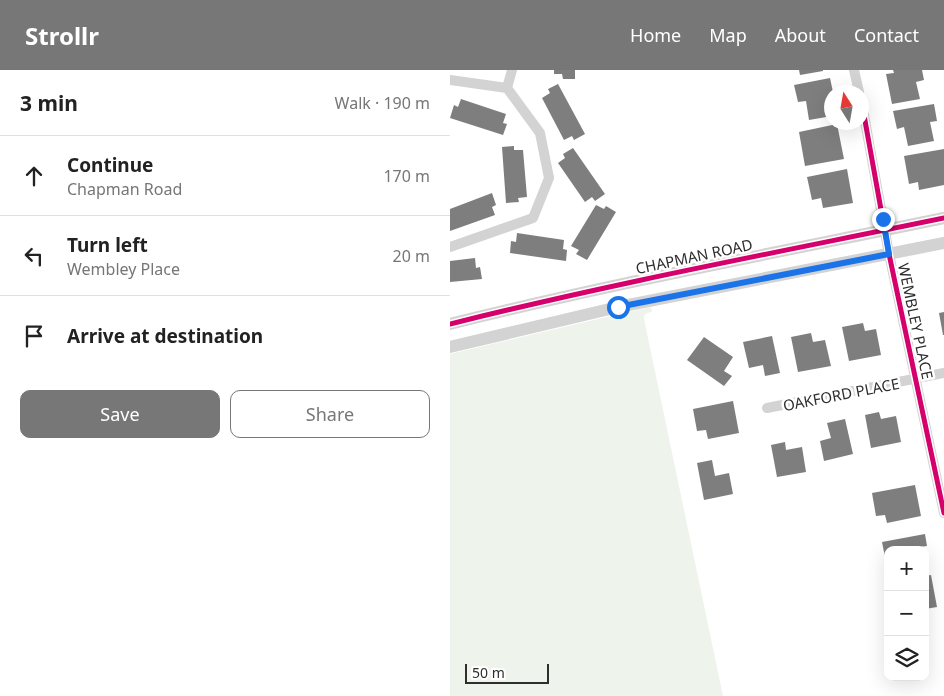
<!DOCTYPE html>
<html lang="en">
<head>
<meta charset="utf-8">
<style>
	body { margin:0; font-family:"Noto Sans",sans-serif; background:#f2f2f2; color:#222 }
	.controls { position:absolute; right:15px; bottom:15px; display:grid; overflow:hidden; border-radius:10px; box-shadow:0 5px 20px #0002 }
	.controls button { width:45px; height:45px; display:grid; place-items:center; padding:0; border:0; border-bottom:1px solid #e0e0e0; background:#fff; color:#222; font:25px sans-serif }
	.compass { position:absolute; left:374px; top:15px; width:45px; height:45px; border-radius:50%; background:#fff; box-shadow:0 5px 20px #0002; rotate:349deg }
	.scale { position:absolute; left:15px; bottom:12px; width:84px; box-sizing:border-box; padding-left:5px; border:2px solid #2e2e2e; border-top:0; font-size:14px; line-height:18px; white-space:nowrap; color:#2e2e2e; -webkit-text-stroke:4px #fff; paint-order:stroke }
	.stop { position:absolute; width:15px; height:15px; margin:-11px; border:4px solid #1a73e8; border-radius:50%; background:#fff }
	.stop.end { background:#1a73e8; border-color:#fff; box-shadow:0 1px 5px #0008 }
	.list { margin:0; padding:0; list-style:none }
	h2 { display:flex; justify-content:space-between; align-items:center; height:65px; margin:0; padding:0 20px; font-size:21px }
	h2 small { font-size:16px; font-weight:400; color:#767676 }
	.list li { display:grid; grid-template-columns:32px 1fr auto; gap:15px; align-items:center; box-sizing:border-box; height:80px; padding:0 20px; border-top:1px solid #e0e0e0 }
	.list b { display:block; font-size:19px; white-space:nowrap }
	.list p { margin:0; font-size:16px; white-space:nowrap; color:#767676 }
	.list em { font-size:16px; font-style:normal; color:#767676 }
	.actions { display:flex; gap:10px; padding:15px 20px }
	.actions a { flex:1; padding:11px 0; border:1px solid #777; border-radius:10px; text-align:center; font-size:18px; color:#777 }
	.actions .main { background:#777; color:#fff }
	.icon { flex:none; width:28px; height:28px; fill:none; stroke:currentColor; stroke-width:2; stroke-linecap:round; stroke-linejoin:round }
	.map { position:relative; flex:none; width:494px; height:626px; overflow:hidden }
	header { display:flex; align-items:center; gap:30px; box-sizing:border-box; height:70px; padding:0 25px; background:#777; color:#fff }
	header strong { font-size:24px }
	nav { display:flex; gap:28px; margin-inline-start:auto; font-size:18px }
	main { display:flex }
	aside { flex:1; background:#fff }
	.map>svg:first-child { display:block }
	.green { fill:#eef3ec }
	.building { fill:#7e7e7e }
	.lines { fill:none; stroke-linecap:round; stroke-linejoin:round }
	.minor { stroke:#d3d3d3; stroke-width:10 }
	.tertiary { stroke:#d3d3d3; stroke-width:12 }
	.cycleway-casing { stroke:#fff; stroke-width:8 }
	.cycleway { stroke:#d6006c; stroke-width:5 }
	.route { stroke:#1a73e8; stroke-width:6 }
	.labels { text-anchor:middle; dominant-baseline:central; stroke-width:5; stroke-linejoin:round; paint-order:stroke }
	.street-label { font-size:15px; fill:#2e2e2e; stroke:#fff }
</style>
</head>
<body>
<header>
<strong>Strollr</strong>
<nav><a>Home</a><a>Map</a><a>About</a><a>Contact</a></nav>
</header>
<main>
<aside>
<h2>3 min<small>Walk · 190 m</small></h2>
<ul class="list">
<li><svg class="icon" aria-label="ahead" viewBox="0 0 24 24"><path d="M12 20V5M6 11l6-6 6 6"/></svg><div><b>Continue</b><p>Chapman Road</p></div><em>170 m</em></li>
<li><svg class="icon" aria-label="left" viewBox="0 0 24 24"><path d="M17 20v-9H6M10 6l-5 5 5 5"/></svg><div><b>Turn left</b><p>Wembley Place</p></div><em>20 m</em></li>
<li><svg class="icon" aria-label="arrive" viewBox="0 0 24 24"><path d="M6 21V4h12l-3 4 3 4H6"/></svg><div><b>Arrive at destination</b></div></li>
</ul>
<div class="actions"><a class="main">Save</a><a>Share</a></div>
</aside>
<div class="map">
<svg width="494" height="626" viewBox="0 0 494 626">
	<rect width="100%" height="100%" fill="#fff"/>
	<!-- green -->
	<path class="green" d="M201,237l1,5c-5,1 -8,1 -8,7l79,377h-273v-342l169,-40z"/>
	<!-- building -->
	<path class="building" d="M104,0h21v9h-12l-1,-5h-8z
		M349,0h24v1l-23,4z
		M443,0h29l2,10 -8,2 4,17 -28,5 -6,-30 8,-1z
		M380,8l3,14h-1v24l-23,4 -3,-19 -8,1 -4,-17z
		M108,14l27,50 -11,6 -2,-4 -8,4 -22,-42 8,-5 -2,-4z
		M11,29l45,15 -3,9 4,1 -4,11 -53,-17 4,-13 4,2z
		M484,34l3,17 -7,1 4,19 -26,5 -4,-19 -7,2 -4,-18z
		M387,54l7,35 -39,7 -6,-34z
		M64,76v4h9l4,47 -9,1 1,4 -13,1 -4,-56z
		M123,78l32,46 -10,7 -3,-4 -7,5 -27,-39 7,-5 -2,-4z
		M494,79v36l-25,5 -1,-8 -9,2 -5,-28z
		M397,99l6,34 -30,5 -2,-10 -9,2 -5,-23z
		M42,123l4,12 -4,2 3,8 -45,16v-22z
		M146,135l8,4 2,-3 10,6 -29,48 -11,-6 3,-4 -8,-4z
		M67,163l47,7 -1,9 4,1 -1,11 -56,-8 1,-12 5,1z
		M25,188l1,10 4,-1 2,12 -32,3v-21z
		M494,242v23h-1l-4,-22z
		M413,253l2,8 11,-2 5,26 -32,6 -7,-34z
		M361,263l2,9 12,-2 6,26 -33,6 -7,-35z
		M322,266l8,37 -15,3 -2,-11 -14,3 -6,-26z
		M254,267l29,20 -9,14 8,5 -8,10 -37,-26z
		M283,331l6,32 -31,6 -2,-9 -9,1 -4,-22z
		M429,342l2,7 15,-3 5,26 -30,6 -6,-33z
		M395,349l8,35 -29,7 -4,-20 11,-3 -4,-15z
		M335,372l1,8 16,-3 4,25 -29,5 -6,-32z
		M262,390l3,16 14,-3 4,21 -29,6 -7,-37z
		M465,415l6,31 -34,7 -2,-8 -9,1 -4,-23z
		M475,464l2,12 -8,1v3h-31v11l-2,1 -4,-20z
		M481,505l6,32 -12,2v-33z"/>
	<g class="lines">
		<!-- minor -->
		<path class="minor" d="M404,0l5,22
			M0,10l57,8 33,45 9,45 -16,40 -83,29
			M57,18l5,-18
			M412,34l27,150 55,259
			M317,338l177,-35"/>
		<!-- tertiary -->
		<path class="tertiary" d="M0,254c164,-41 329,-72 494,-106
			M0,277l168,-40 326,-64"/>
		<!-- cycleway casing -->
		<g class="cycleway-casing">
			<path id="cycleway" d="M412,34l27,150 55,259
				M0,254c164,-41 329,-72 494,-106"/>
		</g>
		<!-- cycleway -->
		<use href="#cycleway" class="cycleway"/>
	</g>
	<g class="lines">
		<!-- route -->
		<path class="route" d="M168,237l271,-53 -6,-35"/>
	</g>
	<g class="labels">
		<!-- street labels -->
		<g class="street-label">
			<text transform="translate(244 186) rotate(-12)">CHAPMAN ROAD</text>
			<text transform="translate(466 251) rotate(78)">WEMBLEY PLACE</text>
			<text transform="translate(391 324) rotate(-11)">OAKFORD PLACE</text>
		</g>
	</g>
</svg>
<div class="controls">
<button>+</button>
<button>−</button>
<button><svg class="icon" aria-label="layers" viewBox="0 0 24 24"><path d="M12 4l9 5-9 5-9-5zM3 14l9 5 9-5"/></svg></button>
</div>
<svg class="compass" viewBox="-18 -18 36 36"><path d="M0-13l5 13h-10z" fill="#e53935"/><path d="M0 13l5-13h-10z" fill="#767676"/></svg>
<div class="scale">50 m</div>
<div class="stop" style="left:168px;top:237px"></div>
<div class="stop end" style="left:433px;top:149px"></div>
</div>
</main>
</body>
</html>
